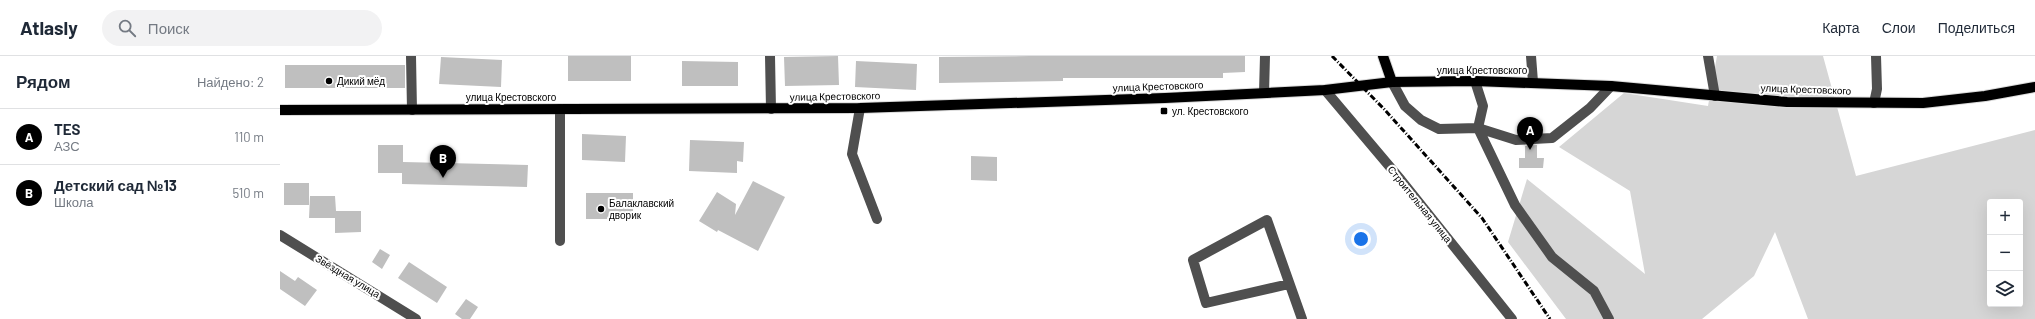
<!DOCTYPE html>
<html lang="ru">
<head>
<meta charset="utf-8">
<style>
	body { margin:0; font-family:Barlow,sans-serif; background:#f2f2f3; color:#1f2937 }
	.controls { position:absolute; right:12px; bottom:12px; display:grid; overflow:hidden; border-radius:4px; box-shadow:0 4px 16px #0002 }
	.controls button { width:36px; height:36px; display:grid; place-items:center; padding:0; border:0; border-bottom:1px solid #e0e1e3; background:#fff; color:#1f2937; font:20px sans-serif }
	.you { position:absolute; left:1081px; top:183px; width:14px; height:14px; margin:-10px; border:3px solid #fff; border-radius:50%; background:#1a73e8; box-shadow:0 0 0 6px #1a73e833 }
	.badge { display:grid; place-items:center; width:26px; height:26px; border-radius:50%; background:#000; color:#fff; font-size:13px; font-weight:700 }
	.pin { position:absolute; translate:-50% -33px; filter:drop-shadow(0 1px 2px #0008) }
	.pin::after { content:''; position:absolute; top:21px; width:14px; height:12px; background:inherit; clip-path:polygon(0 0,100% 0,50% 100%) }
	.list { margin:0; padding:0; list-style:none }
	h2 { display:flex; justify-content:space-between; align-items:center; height:52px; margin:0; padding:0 16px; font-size:17px }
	h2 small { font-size:13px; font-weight:400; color:#747a83 }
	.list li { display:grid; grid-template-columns:26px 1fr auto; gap:12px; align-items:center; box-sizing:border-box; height:56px; padding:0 16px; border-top:1px solid #e0e1e3 }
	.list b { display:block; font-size:15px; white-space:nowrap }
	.list p { margin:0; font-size:13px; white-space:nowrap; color:#747a83 }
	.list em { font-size:13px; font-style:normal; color:#747a83 }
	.icon { flex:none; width:22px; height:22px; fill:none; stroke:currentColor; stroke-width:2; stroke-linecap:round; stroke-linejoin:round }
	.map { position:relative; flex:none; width:1755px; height:263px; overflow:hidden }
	header { display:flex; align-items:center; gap:24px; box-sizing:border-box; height:56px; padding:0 20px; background:#fff; border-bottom:1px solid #e0e1e3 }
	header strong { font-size:19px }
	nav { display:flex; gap:22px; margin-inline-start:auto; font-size:14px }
	.search { width:280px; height:36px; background:#f2f2f3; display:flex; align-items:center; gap:10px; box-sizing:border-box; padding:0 14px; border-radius:22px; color:#747a83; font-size:15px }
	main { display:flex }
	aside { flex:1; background:#fff }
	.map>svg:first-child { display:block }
	.green { fill:#d6d6d6; fill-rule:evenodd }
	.building { fill:#bfbfbf }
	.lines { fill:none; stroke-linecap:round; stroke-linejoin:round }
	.major-casing { stroke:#dbdbdb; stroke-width:12 }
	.minor { stroke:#4f4f4f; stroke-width:10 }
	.major { stroke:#000; stroke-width:10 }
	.rail { stroke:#000; stroke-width:3; stroke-dasharray:6 2 1 2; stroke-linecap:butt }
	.poi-dot { fill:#000; stroke:#fff; stroke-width:1.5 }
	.labels { text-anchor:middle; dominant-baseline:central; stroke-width:4; stroke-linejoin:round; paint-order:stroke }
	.street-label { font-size:10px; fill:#000; stroke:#fff }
	.poi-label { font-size:10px; fill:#000; stroke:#fff; text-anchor:start }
</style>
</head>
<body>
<header>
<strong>Atlasly</strong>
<div class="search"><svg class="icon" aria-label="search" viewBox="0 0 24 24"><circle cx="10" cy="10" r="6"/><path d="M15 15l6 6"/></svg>Поиск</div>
<nav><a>Карта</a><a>Слои</a><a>Поделиться</a></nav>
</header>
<main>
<aside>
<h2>Рядом<small>Найдено: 2</small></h2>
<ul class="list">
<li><span class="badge">A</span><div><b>TES</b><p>АЗС</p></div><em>110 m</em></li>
<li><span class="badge">B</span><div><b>Детский сад №13</b><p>Школа</p></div><em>510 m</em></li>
</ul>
</aside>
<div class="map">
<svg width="1755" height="263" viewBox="0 0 1755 263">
	<rect width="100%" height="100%" fill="#fff"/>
	<!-- green -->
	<path class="green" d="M1437,0h106l33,120 179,-46v189h-227l-33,-87 -21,44 -52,43h-136l-58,-77 19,-63 118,95 -15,-83 -71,-44 65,-54 84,13zM1710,146h30v102h-30z"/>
	<!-- building -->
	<path class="building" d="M288,0h63v25h-63z
		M558,0l1,29 -54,1 -1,-29z
		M750,0h215v16l-22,1v5h-160v3l-124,2v-26z
		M161,1l61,3 -1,27 -62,-3z
		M402,5l56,1v24h-56z
		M576,5l61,3 -1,26 -61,-3z
		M5,9h120v23h-120z
		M302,78l44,2 -1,26 -43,-2z
		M410,84l54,2 -1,20 -6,-1v12l-48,-2z
		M98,89h25v17l125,3 -1,22 -125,-3v-11h-24z
		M1257,89v13h7l-1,10h-24v-10h6v-12z
		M691,100l26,1v24l-26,-1z
		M473,125l32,16 -27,54 -40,-21 -1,2 -18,-11 18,-29 19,12 -1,11z
		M4,127h25v22h-25z
		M306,137h47v26h-47z
		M30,140h25l1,15h25v21l-26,1v-15h-26z
		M100,193l10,6 -8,14 -10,-7z
		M129,206l38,25 -10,16 -39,-25z
		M0,215l15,10 3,-4 19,13 -12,16 -25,-17z
		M186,243l12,8 -8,12h-8l-7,-5z"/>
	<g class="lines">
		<!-- major casing -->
		<g class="major-casing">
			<path id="major" d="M1103,0l9,26
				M0,54l580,-2 305,-10 160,-8 67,-8 83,-1 136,5 176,16 136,1 62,-7 50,-9"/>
		</g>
		<!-- minor -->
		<path class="minor" d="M131,0l1,54
			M490,0l1,53
			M1251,0l2,26
			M1428,0l7,40
			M1112,26l13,24 16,14 18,9 39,-1 5,-22 -8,-25
			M1045,34l76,90 111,139
			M984,37l1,-37
			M1594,47l3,-14 -1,-33
			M580,52l-8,46 25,65
			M1198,72l37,77 37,52 42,34 15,28
			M1198,72l38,12 36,-2 38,-30 21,-22
			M0,179l136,84
			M280,185v-132
			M1009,228l-83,19 -13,-43 74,-40 35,99"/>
		<!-- major -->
		<use href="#major" class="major"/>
		<!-- rail -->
		<path class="rail" d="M1052,0l52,53 98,109 68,101"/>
	</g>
	<!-- markers -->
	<g class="poi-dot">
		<circle cx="49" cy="25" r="4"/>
		<rect x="880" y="51" width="8" height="8" rx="2"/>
		<circle cx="321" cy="153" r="4"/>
	</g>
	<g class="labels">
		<!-- street labels -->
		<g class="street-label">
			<text x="1202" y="14">улица Крестовского</text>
			<text transform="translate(878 30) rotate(-2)">улица Крестовского</text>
			<text transform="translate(1526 33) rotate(2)">улица Крестовского</text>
			<text transform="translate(555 40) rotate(-1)">улица Крестовского</text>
			<text x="231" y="41">улица Крестовского</text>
			<text transform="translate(1140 148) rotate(51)">Строительная улица</text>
			<text transform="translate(68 220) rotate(31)">Звёздная улица</text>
		</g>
		<!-- poi labels -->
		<g class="poi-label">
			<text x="57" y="25">Дикий мёд</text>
			<text x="892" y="55">ул. Крестовского</text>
			<text x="329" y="147">Балаклавский<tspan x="329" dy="12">дворик</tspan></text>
		</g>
	</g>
</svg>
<div class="controls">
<button>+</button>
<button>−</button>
<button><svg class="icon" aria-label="layers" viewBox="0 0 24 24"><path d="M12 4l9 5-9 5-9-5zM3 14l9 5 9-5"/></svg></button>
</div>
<div class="you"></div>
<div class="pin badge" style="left:1250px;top:94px">A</div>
<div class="pin badge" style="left:163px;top:122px">B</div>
</div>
</main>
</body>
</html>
